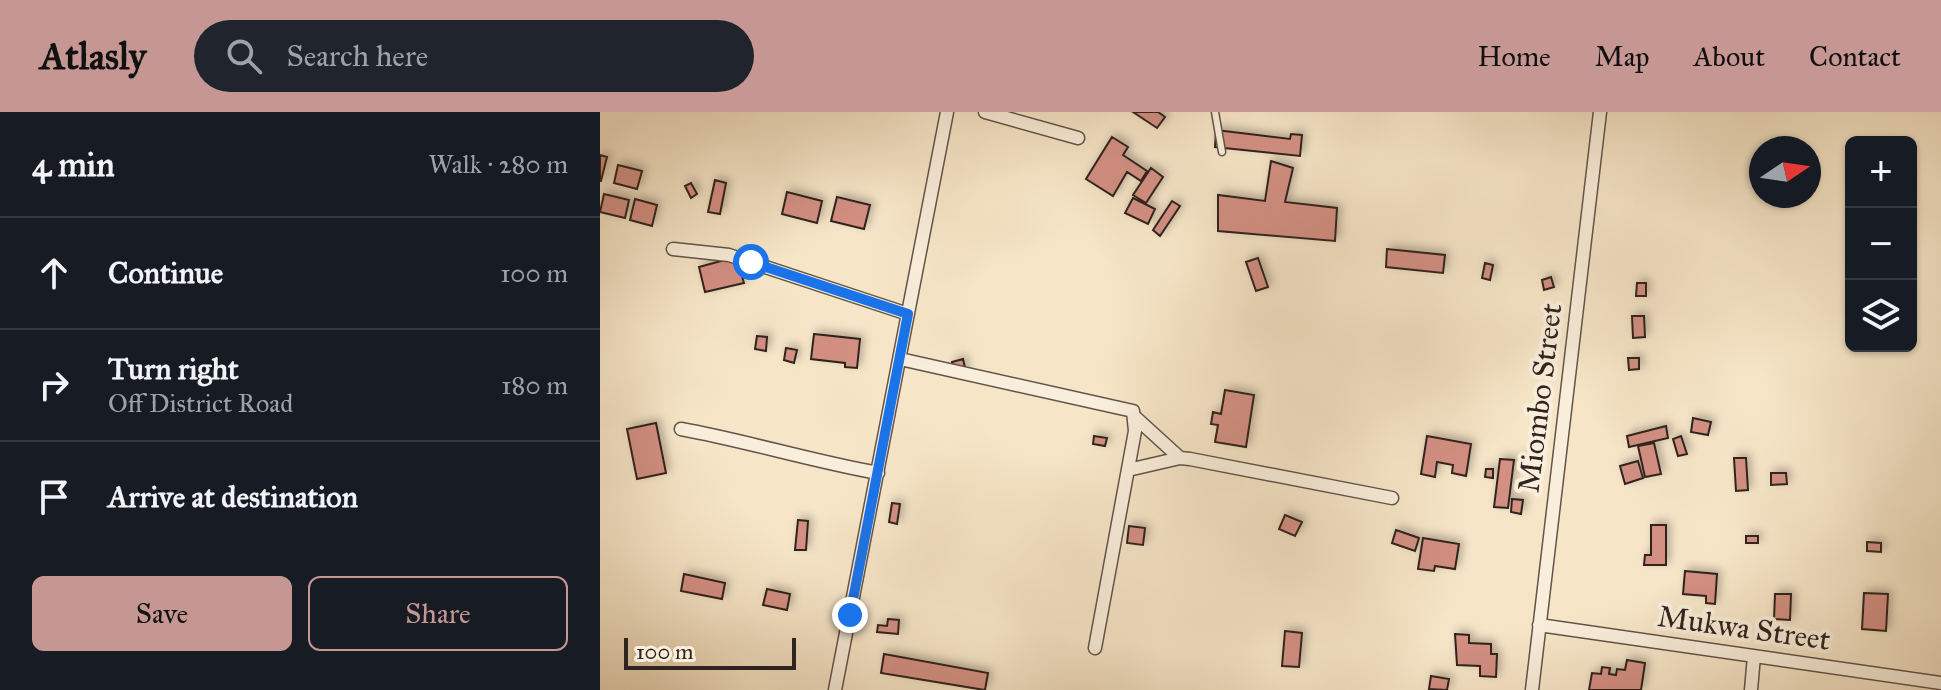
<!DOCTYPE html>
<html lang="en">
<head>
<meta charset="utf-8">
<style>
	body { margin:0; font-family:"IM FELL Great Primer",serif; background:#20242c; color:#f1f3f6 }
	.controls { position:absolute; right:24px; top:24px; display:grid; overflow:hidden; border-radius:12px; box-shadow:0 2px 6px #0004 }
	.controls button { width:72px; height:72px; display:grid; place-items:center; padding:0; border:0; border-bottom:2px solid #363941; background:#171b24; color:#f1f3f6; font:40px sans-serif }
	.compass { position:absolute; left:1149px; top:24px; width:72px; height:72px; border-radius:50%; background:#171b24; box-shadow:0 2px 6px #0004; rotate:77deg }
	.scale { position:absolute; left:24px; bottom:20px; width:172px; box-sizing:border-box; padding-left:8px; border:4px solid #30241f; border-top:0; font-size:22px; line-height:28px; white-space:nowrap; color:#30241f; -webkit-text-stroke:6px #f9eedb; paint-order:stroke }
	.stop { position:absolute; width:24px; height:24px; margin:-18px; border:6px solid #1a73e8; border-radius:50%; background:#fff }
	.stop.end { background:#1a73e8; border-color:#fff; box-shadow:0 2px 8px #0008 }
	.list { margin:0; padding:0; list-style:none }
	h2 { display:flex; justify-content:space-between; align-items:center; height:104px; margin:0; padding:0 32px; font-size:34px }
	h2 small { font-size:26px; font-weight:400; color:#9ea1a6 }
	.list li { display:grid; grid-template-columns:52px 1fr auto; gap:24px; align-items:center; box-sizing:border-box; height:112px; padding:0 32px; border-top:2px solid #363941 }
	.list b { display:block; font-size:30px; white-space:nowrap }
	.list p { margin:0; font-size:26px; white-space:nowrap; color:#9ea1a6 }
	.list em { font-size:26px; font-style:normal; color:#9ea1a6 }
	.actions { display:flex; gap:16px; padding:24px 32px }
	.actions a { flex:1; padding:18px 0; border:2px solid #c59692; border-radius:12px; text-align:center; font-size:28px; color:#c59692 }
	.actions .main { background:#c59692; color:#111 }
	.icon { flex:none; width:44px; height:44px; fill:none; stroke:currentColor; stroke-width:2; stroke-linecap:round; stroke-linejoin:round }
	.map { position:relative; flex:none; width:1341px; height:578px; overflow:hidden }
	header { display:flex; align-items:center; gap:48px; box-sizing:border-box; height:112px; padding:0 40px; background:#c59692; color:#111 }
	header strong { font-size:38px }
	nav { display:flex; gap:44px; margin-inline-start:auto; font-size:28px }
	.search { width:560px; height:72px; background:#20242c; display:flex; align-items:center; gap:20px; box-sizing:border-box; padding:0 28px; border-radius:44px; color:#9ea1a6; font-size:30px }
	main { display:flex }
	aside { flex:1; background:#171b24 }
	.map>svg:first-child { display:block }
	.building { fill:#d28f82; stroke:#30241f; stroke-width:2; filter:url(#shadow) }
	.lines { fill:none; stroke-linecap:round; stroke-linejoin:round }
	.service-casing { stroke:#625449; stroke-width:9 }
	.minor-casing { stroke:#625449; stroke-width:15 }
	.service { stroke:#f9eedb; stroke-width:6 }
	.minor { stroke:#f9eedb; stroke-width:12 }
	.route { stroke:#1a73e8; stroke-width:10 }
	.labels { text-anchor:middle; dominant-baseline:central; stroke-width:8; stroke-linejoin:round; paint-order:stroke }
	.street-label { font-size:30px; fill:#30241f; stroke:#f9eedb }
</style>
</head>
<body>
<header>
<strong>Atlasly</strong>
<div class="search"><svg class="icon" aria-label="search" viewBox="0 0 24 24"><circle cx="10" cy="10" r="6"/><path d="M15 15l6 6"/></svg>Search here</div>
<nav><a>Home</a><a>Map</a><a>About</a><a>Contact</a></nav>
</header>
<main>
<aside>
<h2>4 min<small>Walk · 280 m</small></h2>
<ul class="list">
<li><svg class="icon" aria-label="ahead" viewBox="0 0 24 24"><path d="M12 20V5M6 11l6-6 6 6"/></svg><div><b>Continue</b></div><em>100 m</em></li>
<li><svg class="icon" aria-label="right" viewBox="0 0 24 24"><path d="M7 20v-9h11M14 6l5 5-5 5"/></svg><div><b>Turn right</b><p>Off District Road</p></div><em>180 m</em></li>
<li><svg class="icon" aria-label="arrive" viewBox="0 0 24 24"><path d="M6 21V4h12l-3 4 3 4H6"/></svg><div><b>Arrive at destination</b></div></li>
</ul>
<div class="actions"><a class="main">Save</a><a>Share</a></div>
</aside>
<div class="map">
<svg width="1341" height="578" viewBox="0 0 1341 578">
	<defs>
		<filter id="shadow"><feDropShadow dx="3.5" dy="-3.5" stdDeviation="4" flood-color="#0004"/></filter>
	</defs>
	<rect width="100%" height="100%" fill="#f6e5c7"/>
	<filter id="stains"><feTurbulence type="fractalNoise" baseFrequency=".0025" numOctaves="4"/><feColorMatrix values="0 0 0 0 .2 0 0 0 0 .09 0 0 0 0 .02 0 0 0 .5 -.17"/></filter>
	<radialGradient id="worn" r=".72"><stop offset=".6" stop-color="#630" stop-opacity="0"/><stop offset="1" stop-color="#630" stop-opacity=".3"/></radialGradient>
	<!-- building -->
	<path class="building" d="M533,0h25l7,5 -8,11z
		M616,18l74,9 1,-5 11,1 -2,21 -85,-9z
		M512,25l16,10 -5,8 24,16 -6,10 -14,-9 -14,24 -27,-17z
		M0,43l7,2 -6,24h-1z
		M671,49l22,7 -8,34 52,6 -2,33 -117,-10v-36l47,6z
		M18,53l24,6 -5,18 -23,-6z
		M551,56l12,9 -17,26 -13,-8z
		M115,68l11,3 -6,31 -12,-2z
		M91,71l6,11 -6,4 -6,-12z
		M187,80l35,9 -5,22 -35,-9z
		M4,82l25,6 -4,18 -25,-6z
		M237,85l33,8 -6,24 -33,-8z
		M533,86l22,11 -7,15 -23,-11z
		M35,87l22,6 -5,21 -22,-6z
		M572,89l8,5 -20,30 -7,-6z
		M787,137l58,6 -2,18 -57,-6z
		M143,143l3,17 -5,1 3,10 -39,9 -6,-25z
		M658,146l10,29 -12,4 -10,-29z
		M885,151l8,2 -3,15 -8,-2z
		M951,165l3,10 -10,3 -2,-10z
		M1037,171h9v13h-10z
		M1032,204h12l1,21 -12,1z
		M214,222l46,5 -3,29 -12,-1v-4l-34,-4z
		M157,224l10,1 -1,14 -11,-2z
		M186,236l11,2 -3,13 -10,-3z
		M1028,246h11v11l-10,1z
		M363,247l3,13 -11,3 -3,-13z
		M625,278l29,5 -8,52 -31,-5 3,-17 -7,-1 2,-12 8,2z
		M1093,306l18,4 -3,13 -17,-3z
		M56,311l10,50 -29,6 -10,-50z
		M1066,314l2,12 -39,9 -2,-11z
		M494,324l13,2 -2,8 -12,-2z
		M827,324l44,8 -5,32 -14,-3 1,-8 -16,-3 -2,15 -14,-3z
		M1081,324l6,18 -9,2 -5,-17z
		M1054,331l7,31 -16,3 -7,-31z
		M919,346l8,1 -1,10 -8,-1z
		M1134,346h12l2,32 -12,1z
		M900,347l14,1 -6,48 -14,-1z
		M1038,349l5,17 -18,6 -5,-18z
		M886,357h7v9l-8,-1z
		M1171,361h15l1,11 -16,1z
		M912,387l11,1 -2,14 -10,-2z
		M292,391l8,1 -3,20 -8,-2z
		M685,403l17,7 -7,14 -16,-7z
		M198,408l10,1 -2,29h-11z
		M1051,413h15v40h-22l1,-10h6z
		M529,414l16,2 -2,17 -16,-2z
		M796,418l23,8 -4,13 -23,-8z
		M1146,424h12v7h-12z
		M823,426l36,6 -4,25 -20,-3 -1,5 -16,-2z
		M1267,430l14,1v9l-14,-1z
		M1085,459l32,3 -2,30 -9,-1v-7l-23,-2z
		M84,462l41,9 -3,16 -41,-8z
		M167,477l23,5 -3,16 -24,-5z
		M1264,481l24,1 -2,37 -24,-2z
		M1175,482h16l-1,26 -16,-1z
		M288,507l11,1 -1,14 -21,-2 1,-7 9,1z
		M685,519l17,2 -3,34 -17,-1z
		M855,522l14,1v8l22,1v10h6l-1,23 -16,-1v-10l-23,-1z
		M284,542l104,19 -3,17 -104,-17z
		M1027,548l18,3 -4,27h-52l3,-17 9,1 1,-7 8,1 -1,6 7,1 1,-6 8,1z
		M831,564l18,3 -2,11 -18,-1z"/>
	<g class="lines">
		<!-- service casing -->
		<g class="service-casing">
			<path id="service" d="M615,0l7,40"/>
		</g>
		<!-- minor casing -->
		<g class="minor-casing">
			<path id="minor" d="M385,0l93,26
				M73,137l56,6 179,59
				M300,247l233,52 2,20 -40,217
				M535,305l45,41
				M81,317c66,12 130,32 197,44
				M528,358l52,-12 10,1 202,39
				M939,513l402,58
				M235,578l112,-578
				M932,578l68,-578
				M1151,578l3,-34"/>
		</g>
		<!-- service -->
		<use href="#service" class="service"/>
		<!-- minor -->
		<use href="#minor" class="minor"/>
	</g>
	<g class="lines">
		<!-- route -->
		<path class="route" d="M151,150l157,52 -58,301"/>
	</g>
	<g class="labels">
		<!-- street labels -->
		<g class="street-label">
			<text transform="translate(940 286) rotate(-83)">Miombo Street</text>
			<text transform="translate(1144 516) rotate(8)">Mukwa Street</text>
		</g>
	</g>
	<rect width="100%" height="100%" filter="url(#stains)"/>
	<rect width="100%" height="100%" fill="url(#worn)"/>
</svg>
<div class="controls">
<button>+</button>
<button>−</button>
<button><svg class="icon" aria-label="layers" viewBox="0 0 24 24"><path d="M12 4l9 5-9 5-9-5zM3 14l9 5 9-5"/></svg></button>
</div>
<svg class="compass" viewBox="-18 -18 36 36"><path d="M0-13l5 13h-10z" fill="#e53935"/><path d="M0 13l5-13h-10z" fill="#9ea1a6"/></svg>
<div class="scale">100 m</div>
<div class="stop" style="left:151px;top:150px"></div>
<div class="stop end" style="left:250px;top:503px"></div>
</div>
</main>
</body>
</html>
